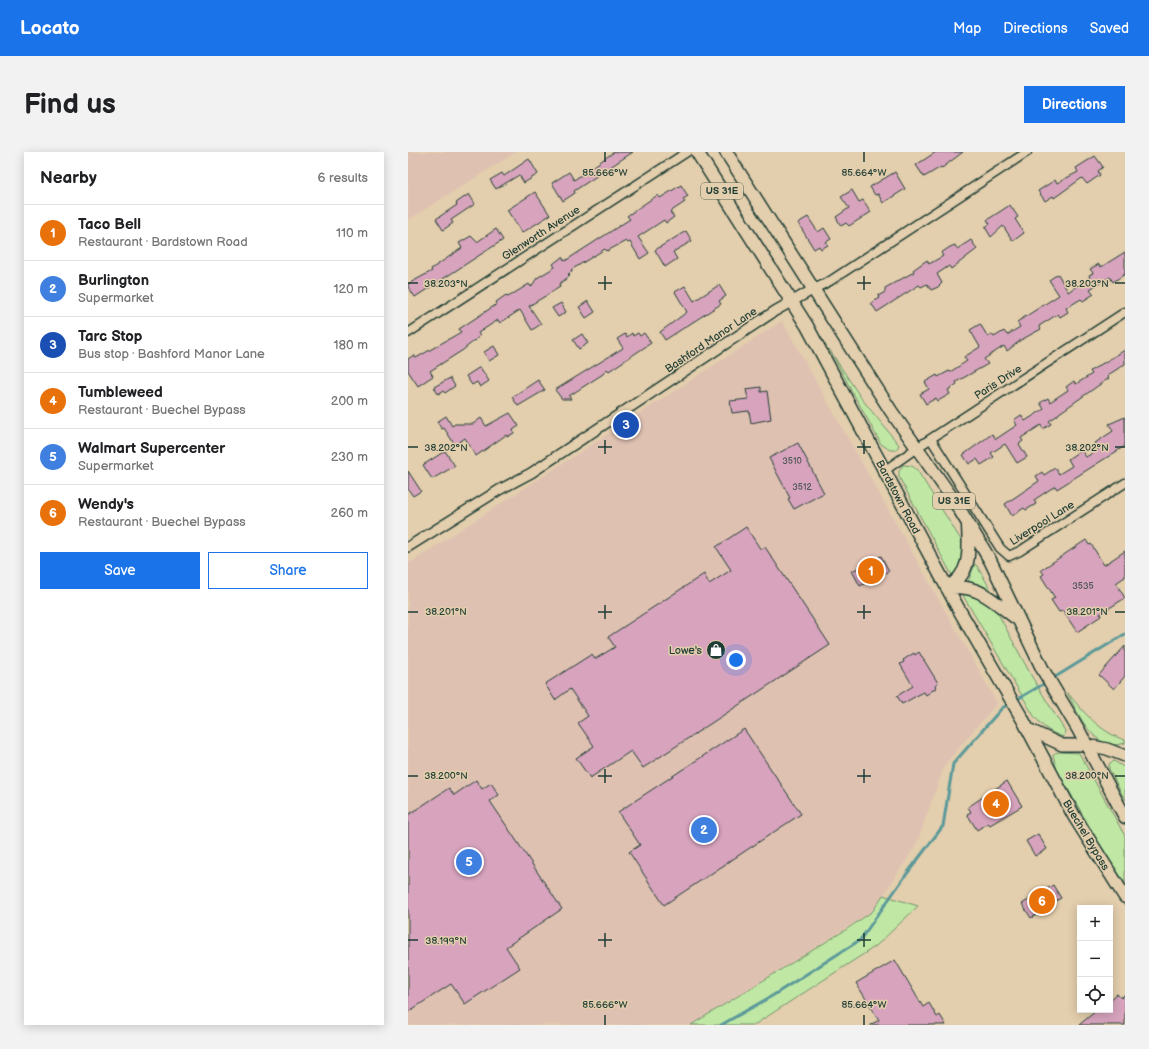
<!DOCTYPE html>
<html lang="en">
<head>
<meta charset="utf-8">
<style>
	body { margin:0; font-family:"Balsamiq Sans",sans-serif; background:#f2f2f2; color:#202124 }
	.controls { position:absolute; right:12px; bottom:12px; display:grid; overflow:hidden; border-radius:0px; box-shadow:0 2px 10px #0003 }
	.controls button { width:36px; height:36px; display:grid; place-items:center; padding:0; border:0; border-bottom:1px solid #e0e0e0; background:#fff; color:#202124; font:20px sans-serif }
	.you { position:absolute; left:328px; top:508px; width:14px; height:14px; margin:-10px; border:3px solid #fff; border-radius:50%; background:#1a73e8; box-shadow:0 0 0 6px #1a73e833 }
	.badge { display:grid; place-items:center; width:26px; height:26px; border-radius:50%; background:#1a73e8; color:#fff; font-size:13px; font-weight:700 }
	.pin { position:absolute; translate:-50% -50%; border:2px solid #fff; box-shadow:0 1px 4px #0006 }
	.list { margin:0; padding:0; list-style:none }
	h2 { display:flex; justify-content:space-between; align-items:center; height:52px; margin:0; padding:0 16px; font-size:17px }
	h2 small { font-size:13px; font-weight:400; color:#757577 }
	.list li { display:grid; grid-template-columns:26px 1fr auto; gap:12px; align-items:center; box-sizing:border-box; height:56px; padding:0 16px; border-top:1px solid #e0e0e0 }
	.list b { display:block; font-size:15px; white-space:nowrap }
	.list p { margin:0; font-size:13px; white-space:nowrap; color:#757577 }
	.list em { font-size:13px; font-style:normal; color:#757577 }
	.actions { display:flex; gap:8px; padding:12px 16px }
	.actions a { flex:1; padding:9px 0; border:1px solid #1a73e8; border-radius:0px; text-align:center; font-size:14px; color:#1a73e8 }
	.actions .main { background:#1a73e8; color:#fff }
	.icon { flex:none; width:22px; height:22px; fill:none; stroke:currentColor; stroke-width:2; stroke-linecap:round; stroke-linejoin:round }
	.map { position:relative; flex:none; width:717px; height:873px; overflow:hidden; border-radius:0px }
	header { display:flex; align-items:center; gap:24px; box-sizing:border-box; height:56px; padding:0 20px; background:#1a73e8; color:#fff }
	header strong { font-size:19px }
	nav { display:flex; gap:22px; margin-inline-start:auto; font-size:14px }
	.intro { display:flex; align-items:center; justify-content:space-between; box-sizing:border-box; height:96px; padding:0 24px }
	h1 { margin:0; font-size:28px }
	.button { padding:10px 18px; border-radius:0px; background:#1a73e8; color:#fff; font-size:14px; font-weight:700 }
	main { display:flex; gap:24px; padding:0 24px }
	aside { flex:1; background:#fff; border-radius:0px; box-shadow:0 2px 10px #0003 }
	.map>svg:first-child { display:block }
	.built { fill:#dfc1b2 }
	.green { fill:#c0e8a4; stroke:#70926c }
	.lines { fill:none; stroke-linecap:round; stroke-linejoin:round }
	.stream { stroke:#5c999a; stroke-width:3 }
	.building { fill:#d7a3bd; stroke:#1f3d34 }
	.minor-casing { stroke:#1f3d34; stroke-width:11 }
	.tertiary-casing { stroke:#1f3d34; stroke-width:12 }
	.secondary-casing { stroke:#1f3d34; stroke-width:14 }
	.primary-casing { stroke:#1f3d34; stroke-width:15 }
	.minor { stroke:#e3cead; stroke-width:8 }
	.tertiary { stroke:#e3cead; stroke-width:9 }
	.secondary { stroke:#e3cead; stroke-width:11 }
	.primary { stroke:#e3cead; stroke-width:12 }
	.ticks { fill:none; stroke:#1f3d34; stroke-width:1.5 }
	.labels { text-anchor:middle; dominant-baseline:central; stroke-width:3; stroke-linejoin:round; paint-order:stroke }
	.number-label { font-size:9px; fill:#4d5656 }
	.shield { fill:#e3cead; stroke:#5a6858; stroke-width:1 }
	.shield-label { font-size:10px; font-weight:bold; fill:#1f3d34 }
	.street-label { font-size:11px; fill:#1f3d34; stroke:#e3cead }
	.poi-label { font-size:11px; fill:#1f3d34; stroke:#e3cead; text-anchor:end }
	.ticks-label { font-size:10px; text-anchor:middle; fill:#1f3d34; stroke:#e3cead; stroke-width:3; stroke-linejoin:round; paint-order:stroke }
</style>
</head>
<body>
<header>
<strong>Locato</strong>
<nav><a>Map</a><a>Directions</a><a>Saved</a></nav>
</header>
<div class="intro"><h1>Find us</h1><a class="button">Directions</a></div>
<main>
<aside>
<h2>Nearby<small>6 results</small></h2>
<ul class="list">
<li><span class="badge" style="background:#e8710a">1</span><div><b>Taco Bell</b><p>Restaurant · Bardstown Road</p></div><em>110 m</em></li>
<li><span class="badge" style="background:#3f7fe0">2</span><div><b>Burlington</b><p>Supermarket</p></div><em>120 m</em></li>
<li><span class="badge" style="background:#1a4fb4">3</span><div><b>Tarc Stop</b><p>Bus stop · Bashford Manor Lane</p></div><em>180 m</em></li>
<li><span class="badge" style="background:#e8710a">4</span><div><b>Tumbleweed</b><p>Restaurant · Buechel Bypass</p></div><em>200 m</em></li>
<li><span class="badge" style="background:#3f7fe0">5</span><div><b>Walmart Supercenter</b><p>Supermarket</p></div><em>230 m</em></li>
<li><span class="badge" style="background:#e8710a">6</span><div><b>Wendy's</b><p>Restaurant · Buechel Bypass</p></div><em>260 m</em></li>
</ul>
<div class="actions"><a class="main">Save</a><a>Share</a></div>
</aside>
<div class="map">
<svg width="717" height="873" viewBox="0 0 717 873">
	<rect width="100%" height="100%" fill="#e3cead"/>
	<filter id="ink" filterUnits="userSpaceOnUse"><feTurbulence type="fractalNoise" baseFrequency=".025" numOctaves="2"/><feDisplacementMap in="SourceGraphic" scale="8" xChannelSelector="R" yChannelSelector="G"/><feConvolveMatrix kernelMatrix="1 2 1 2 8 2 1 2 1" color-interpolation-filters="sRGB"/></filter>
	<g filter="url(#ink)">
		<!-- built -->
		<path class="built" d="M0,0h108l-108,68z
			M374,169l215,382 -52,61 -29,81 -43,66 -182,114h-283v-461z"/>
		<!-- green -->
		<path class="green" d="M421,197l32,49 38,47 -3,5h-6l-9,-6z
			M495,313l9,1 5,4 44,70c3,14 0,26 -8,37l-54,-100v-6z
			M567,412l2,2 18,31 -27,-15z
			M553,440h12l23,18 36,67 33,54 -1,6c-14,-4 -21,-10 -30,-21z
			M659,540c15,19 34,41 58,48v3c-31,11 -47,-30 -58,-51z
			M651,600l20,1 46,83v48l-18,-27 -50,-87 -4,-15 2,-2z
			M706,609l11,7v32l-16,-31v-5z
			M475,743l35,11 -42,40 -122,79h-63l156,-96 26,-18z"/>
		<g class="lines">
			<!-- stream -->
			<path class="stream" d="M644,527l73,-45
				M608,548l31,-18
				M313,873l51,-29 88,-56 46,-65 37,-49 10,-62 49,-56 9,-5"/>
		</g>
		<!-- building -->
		<path class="building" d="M206,0h19l-59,39 1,2 -12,8 -11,-18 17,-11 5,8z
			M528,0h27l-21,16 -1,-1 -17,10 -8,-12z
			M687,4l8,11 -5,4 2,4 -13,9 -5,-6 -28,20 -1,-2 -8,5 -7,-10 17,-11 2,3 21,-11 -2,-4z
			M121,7l9,15 -14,9 -5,-8 -23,14 -6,-9 12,-7 2,3z
			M487,20l10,17 -22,14 -5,-9 -3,1 -5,-8z
			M273,33l7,11 -5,3 2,3 -15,10 4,5 -8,6 -2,-3 -26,17 11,16 -9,6 -10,-17 -2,1 -2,-2 -19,10 -2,-2 -34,21 1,2 -4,2 2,2 -11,8 1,3 -31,19 12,18 -9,6 -12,-20 -20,13 -2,-3 -20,13 2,3 -17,14 -33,21 3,5 -15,10 -10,-15v-12l6,-4 2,3 45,-26 -2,-3 38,-25 -1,-2 10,-7 2,2 21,-13 2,3 6,-9 18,-11 -2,-3 9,-7 3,4 65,-42 -3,-3 20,-14 11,-7 2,3z
			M444,38l7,12 4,-2 8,12 -22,14 -3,-3 -5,3 -5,-9 13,-9 -8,-11z
			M127,40l15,23 -28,18 -15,-23z
			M61,42l6,10 -24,16 2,3 -10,7 -7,-11 21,-14 -1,-2z
			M602,53l8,12 -3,2 9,14 -11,8 -10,-15 -12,11 -6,-10 5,-3 -3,-4z
			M400,65l10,15 6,-4 7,11 -5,3 2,3 -7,4 -2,-3 -5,3 -16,-26z
			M88,77l7,11 -88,57 -7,-10v-3l24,-13 -1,-2 31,-21 -3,-5 12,-7 6,6z
			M278,79l6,10 -19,11 4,7 -12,8 -10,-17z
			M563,88l6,9 -26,20 -2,-3 -12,8 5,9 -4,4 -7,3 -4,-6 -6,3 -2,-2 -42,27 -6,-9 9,-5 -2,-2 7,-4v-4l29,-16 -1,-2 14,-10 2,4 14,-8 -2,-3 9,-6 5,-2 2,4z
			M717,100v22l-12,8 -3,-5 -20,12 4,5 -11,7 -2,-2 -15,9 2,4 -8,5 -2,-3 -19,12 2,3 -20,11 -14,11 -3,-5 -20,13 4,5 -32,18 1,2 -9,6 2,4 -12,7 -2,-3 -10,6 -6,-10 9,-5 -4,-7 12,-7 1,2 11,-6 1,1 17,-11 -3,-4 16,-10 -10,-17 10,-6 8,13 4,-3 2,3 10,-6 3,4 13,-8 -3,-5 42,-27 -10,-15 9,-6 10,18 22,-15 -1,-2 4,-2 -3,-4 9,-5 2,3z
			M311,133l7,11 -7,5 2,3 -56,36 -5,-8 27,-20 -12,-20 10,-6 9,15z
			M180,149l7,11 -9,6 -7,-11z
			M153,151l5,9 -8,5 -6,-9z
			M224,181l1,3 5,-3 2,3 4,-3 7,10 -42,28 -2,-2 -4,5 -34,22 2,3h-9l-7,-9 68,-42 -6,-9 8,-5 2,3z
			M174,182l6,9 -9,6 -6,-9z
			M86,194l5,9 -10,6 -5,-9z
			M717,198v14l-17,11 1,3 -51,36v1l-9,6 2,3 -8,5 -2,-4 -20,13 2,3 -4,3 8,13 -10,6 -12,-19 -14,9 3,4 -13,8 -4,-6 -8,5 -6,-9 29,-21 4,5 21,-14 -3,-5 7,-5 4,6 19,-12 -4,-6 8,-5 2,4 18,-12 -2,-3 8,-6 2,3 16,-10 -2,-3z
			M72,215l9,14 -9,6 -3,-5 -5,3 -6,-9z
			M42,226l5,8 -10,7 -2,-2 -5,3 -4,-7z
			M130,228l7,10 -27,16 -6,-9z
			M353,235v5l6,-1 4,28 -20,4 -2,-12 -17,2 -2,-12 18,-2 -2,-10z
			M102,261l9,13 -6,4 1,3 -7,4 -1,-2 -30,21 -11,-18 -10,7 -11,-17 -2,1 -5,-7 9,-6 6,10 3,-2h18l8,-6 5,8z
			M717,265v29l-68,43 -2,-3 -21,14 2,4 -10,6 -2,-2 -12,8 -7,-12 34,-23 -3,-5 6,-4 2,3 11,-7 4,6 13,-8 -4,-7 13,-9 5,7 13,-8 -4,-6 18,-12 -4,-7z
			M390,291l26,50 -30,16 -6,-10 2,-1 -21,-40z
			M37,299l10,15 -23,13 -9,-14z
			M0,319l13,20 -8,5 -5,-7z
			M338,375l15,23 4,-3 65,98 -187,123 -12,-17 -41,27 -14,-20 18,-12 -16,-23 10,-7 -18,-27 -15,11 -10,-16 47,-30 3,5 20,-12 -7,-10 96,-63 5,10 22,-14 -15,-23z
			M678,388l3,5 2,-1 13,21 21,-14v26l-9,6 9,15 -25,16 1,2 -24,16 -14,-21 -4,1 -8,-12 4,-2 -14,-22 3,-2 -3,-4z
			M473,404l8,15 -29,15 -8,-15 13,-6 -1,-3 7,-3 1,2z
			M717,494v30l-11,13 -15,-14z
			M511,500l19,31 -3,2 1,3 -10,7 -2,-3 -4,2 -18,10 -5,-8 16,-10 -13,-22 4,-2 -1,-2 11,-7 1,2z
			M336,577l57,85 -137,91 -35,-53 11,-7 -22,-33z
			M68,628l6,9 9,-6 8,12 -9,6 72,108 -56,38 14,21 -55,36 -14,-20 -43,28v-197l41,-27 5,7z
			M599,629l15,25 -32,19 -2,-2 -11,7 -10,-16 4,-2 -3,-5z
			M630,682l9,15 -12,7 -9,-15z
			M645,733l8,13 -8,4 1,3 -23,13 -9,-14z
			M487,808l28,47 6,-4 8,14 3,-2 6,10h-76l9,-5 -23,-37z
			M709,842l4,4 4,-4v31h-46l18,-15h13v-10z"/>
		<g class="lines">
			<!-- minor casing -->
			<g class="minor-casing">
				<path id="minor" d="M406,137l16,-8 197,-129
					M0,181l279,-181
					M523,287l69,109 9,8 11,-5 105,-68
					M476,319l34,-24 207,-135"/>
			</g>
			<!-- tertiary casing -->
			<g class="tertiary-casing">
				<path id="tertiary" d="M0,395l91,-57 32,-17 244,-162 39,-22"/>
			</g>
			<!-- secondary casing -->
			<g class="secondary-casing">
				<path id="secondary" d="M620,577l34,16h25l20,4 18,7"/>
			</g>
			<!-- primary casing -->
			<g class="primary-casing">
				<path id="primary" d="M289,0l110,174 151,282 65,112 51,96 51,81
					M318,0l165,259 64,91 35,58 53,110 35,59 47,88
					M540,435c24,-14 21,-37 20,-62
					M539,436c31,-5 46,13 69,30"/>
			</g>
			<!-- minor -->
			<use href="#minor" class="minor"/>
			<!-- tertiary -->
			<use href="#tertiary" class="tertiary"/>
			<!-- secondary -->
			<use href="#secondary" class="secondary"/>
			<!-- primary -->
			<use href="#primary" class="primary"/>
		</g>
	</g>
	<!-- ticks -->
	<path class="ticks" d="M197,0v10M456,0v10M197,124v14M456,124v14M0,131h10M190,131h14M449,131h14M707,131h10M197,288v14M456,288v14M0,295h10M190,295h14M449,295h14M707,295h10M197,453v14M456,453v14M0,460h10M190,460h14M449,460h14M707,460h10M197,617v14M456,617v14M0,624h10M190,624h14M449,624h14M707,624h10M197,781v14M456,781v14M0,788h10M190,788h14M449,788h14M197,863v10M456,863v10"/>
	<!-- icons -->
	<defs>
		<g id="shop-disc" transform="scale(1)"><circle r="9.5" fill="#1f3d34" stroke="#e3cead"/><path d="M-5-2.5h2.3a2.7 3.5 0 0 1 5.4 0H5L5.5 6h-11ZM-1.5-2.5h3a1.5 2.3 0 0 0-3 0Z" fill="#fff"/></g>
	</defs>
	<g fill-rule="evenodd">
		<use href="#shop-disc" x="308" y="498"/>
	</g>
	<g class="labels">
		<!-- number labels -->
		<g class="number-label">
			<text x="384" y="309">3510</text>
			<text x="394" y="335">3512</text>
			<text x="675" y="434">3535</text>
		</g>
		<!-- shield labels -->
		<g class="shield">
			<rect x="293" y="31" width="42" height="16" rx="3"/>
			<rect x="525" y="341" width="42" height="16" rx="3"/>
		</g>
		<g class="shield-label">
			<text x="314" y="39">US 31E</text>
			<text x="546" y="349">US 31E</text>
		</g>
		<!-- street labels -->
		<g class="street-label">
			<text transform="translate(133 81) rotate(-33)">Glenworth Avenue</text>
			<text transform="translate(303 188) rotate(-34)">Bashford Manor Lane</text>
			<text transform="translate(590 230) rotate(-33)">Paris Drive</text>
			<text transform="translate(490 345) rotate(62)">Bardstown Road</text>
			<text transform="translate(634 371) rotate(-32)">Liverpool Lane</text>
			<text transform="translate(678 683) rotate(59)">Buechel Bypass</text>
		</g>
		<!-- poi labels -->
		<g class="poi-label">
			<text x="294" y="498">Lowe's</text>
		</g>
	</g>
	<g class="ticks-label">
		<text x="197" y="24">85.666°W</text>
		<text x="456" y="24">85.664°W</text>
		<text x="38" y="135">38.203°N</text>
		<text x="679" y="135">38.203°N</text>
		<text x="38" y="299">38.202°N</text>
		<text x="679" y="299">38.202°N</text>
		<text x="38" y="463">38.201°N</text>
		<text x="679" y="463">38.201°N</text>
		<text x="38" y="627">38.200°N</text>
		<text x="679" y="627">38.200°N</text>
		<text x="38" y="792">38.199°N</text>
		<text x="197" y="856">85.666°W</text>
		<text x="456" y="856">85.664°W</text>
	</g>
</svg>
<div class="controls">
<button>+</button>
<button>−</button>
<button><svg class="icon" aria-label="locate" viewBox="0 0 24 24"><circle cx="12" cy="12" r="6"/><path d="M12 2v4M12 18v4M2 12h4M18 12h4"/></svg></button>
</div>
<div class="you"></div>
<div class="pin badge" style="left:463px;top:419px;background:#e8710a">1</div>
<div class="pin badge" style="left:296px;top:678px;background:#3f7fe0">2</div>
<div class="pin badge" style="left:218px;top:273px;background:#1a4fb4">3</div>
<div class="pin badge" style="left:588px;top:652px;background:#e8710a">4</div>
<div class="pin badge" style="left:61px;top:710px;background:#3f7fe0">5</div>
<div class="pin badge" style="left:634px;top:749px;background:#e8710a">6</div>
</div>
</main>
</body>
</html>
